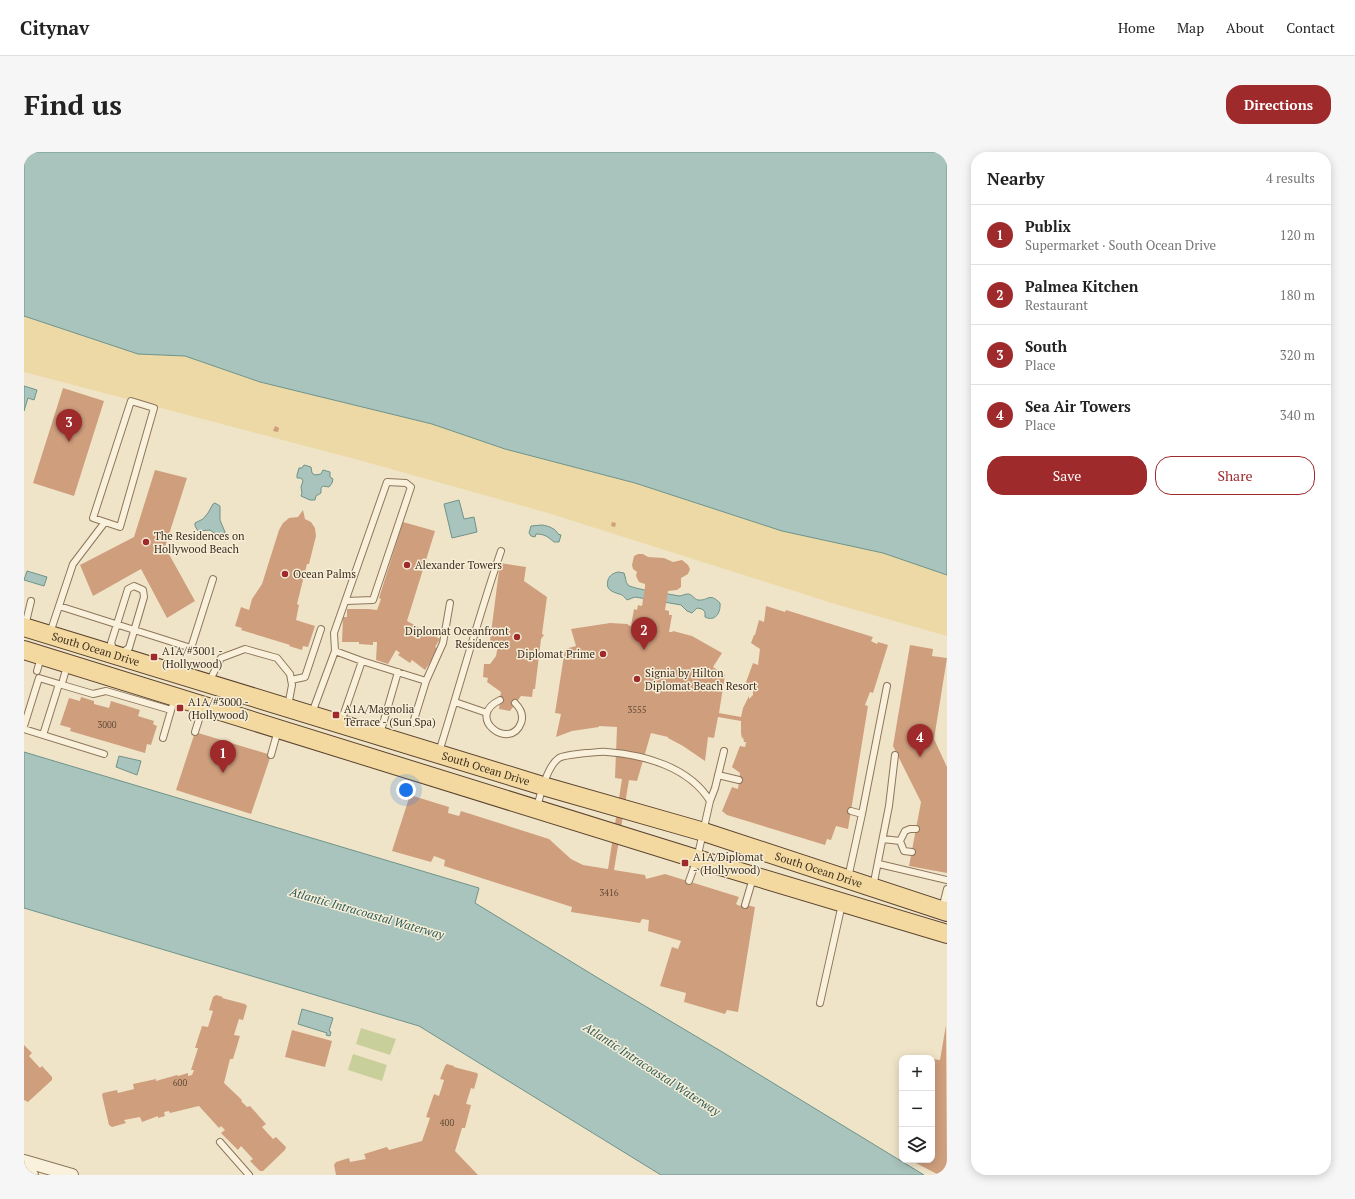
<!DOCTYPE html>
<html lang="en">
<head>
<meta charset="utf-8">
<style>
	body { margin:0; font-family:"PT Serif",serif; background:#f6f6f6; color:#222 }
	.controls { position:absolute; right:12px; bottom:12px; display:grid; overflow:hidden; border-radius:8px; box-shadow:0 2px 10px #0003 }
	.controls button { width:36px; height:36px; display:grid; place-items:center; padding:0; border:0; border-bottom:1px solid #e0e0e0; background:#fff; color:#222; font:20px sans-serif }
	.you { position:absolute; left:382px; top:638px; width:14px; height:14px; margin:-10px; border:3px solid #fff; border-radius:50%; background:#1a73e8; box-shadow:0 0 0 6px #1a73e833 }
	.badge { display:grid; place-items:center; width:26px; height:26px; border-radius:50%; background:#9e2a2b; color:#fff; font-size:13px; font-weight:700 }
	.pin { position:absolute; translate:-50% -33px; filter:drop-shadow(0 1px 2px #0008) }
	.pin::after { content:''; position:absolute; top:21px; width:14px; height:12px; background:inherit; clip-path:polygon(0 0,100% 0,50% 100%) }
	.list { margin:0; padding:0; list-style:none }
	h2 { display:flex; justify-content:space-between; align-items:center; height:52px; margin:0; padding:0 16px; font-size:17px }
	h2 small { font-size:13px; font-weight:400; color:#767676 }
	.list li { display:grid; grid-template-columns:26px 1fr auto; gap:12px; align-items:center; box-sizing:border-box; height:60px; padding:0 16px; border-top:1px solid #e0e0e0 }
	.list b { display:block; font-size:15px; white-space:nowrap }
	.list p { margin:0; font-size:13px; white-space:nowrap; color:#767676 }
	.list em { font-size:13px; font-style:normal; color:#767676 }
	.actions { display:flex; gap:8px; padding:12px 16px }
	.actions a { flex:1; padding:9px 0; border:1px solid #9e2a2b; border-radius:16px; text-align:center; font-size:14px; color:#9e2a2b }
	.actions .main { background:#9e2a2b; color:#fff }
	.icon { flex:none; width:22px; height:22px; fill:none; stroke:currentColor; stroke-width:2; stroke-linecap:round; stroke-linejoin:round }
	.map { position:relative; flex:none; width:923px; height:1023px; overflow:hidden; border-radius:16px }
	header { display:flex; align-items:center; gap:24px; box-sizing:border-box; height:56px; padding:0 20px; background:#fff; border-bottom:1px solid #e0e0e0 }
	header strong { font-size:19px }
	nav { display:flex; gap:22px; margin-inline-start:auto; font-size:14px }
	.intro { display:flex; align-items:center; justify-content:space-between; box-sizing:border-box; height:96px; padding:0 24px }
	h1 { margin:0; font-size:28px }
	.button { padding:10px 18px; border-radius:16px; background:#9e2a2b; color:#fff; font-size:14px; font-weight:700 }
	main { display:flex; gap:24px; padding:0 24px }
	aside { flex:1; background:#fff; border-radius:16px; box-shadow:0 2px 10px #0003 }
	.map>svg:first-child { display:block }
	.green { fill:#c9cf9b }
	.sand { fill:#ecd9a5 }
	.water { fill:#a9c4bc; stroke:#6f938a }
	.building { fill:#cf9f7d }
	.lines { fill:none; stroke-linecap:round; stroke-linejoin:round }
	.lane-casing { stroke:#8d765c; stroke-width:8 }
	.street-casing { stroke:#8d765c; stroke-width:14 }
	.primary-casing { stroke:#5b4430; stroke-width:20 }
	.lane { stroke:#faf1dc; stroke-width:6 }
	.street { stroke:#faf1dc; stroke-width:12 }
	.primary { stroke:#f3d9a0; stroke-width:18 }
	.poi-dot { fill:#9e2a2b; stroke:#f7eed8; stroke-width:1.5 }
	.labels { text-anchor:middle; dominant-baseline:central; stroke-width:3; stroke-linejoin:round; paint-order:stroke }
	.number-label { font-size:9px; fill:#624a37 }
	.poi-label { font-size:11px; fill:#3d2e20; stroke:#f7eed8; text-anchor:start }
	.street-label { font-size:11px; fill:#3d2e20; stroke:#f7eed8 }
	.water-label { font-size:12px; font-style:italic; fill:#2f5d5a; stroke:#f7eed8 }
</style>
</head>
<body>
<header>
<strong>Citynav</strong>
<nav><a>Home</a><a>Map</a><a>About</a><a>Contact</a></nav>
</header>
<div class="intro"><h1>Find us</h1><a class="button">Directions</a></div>
<main>
<div class="map">
<svg width="923" height="1023" viewBox="0 0 923 1023">
	<rect width="100%" height="100%" fill="#f0e4c8"/>
	<!-- green -->
	<path class="green" d="M337,876l35,11 -6,16 -34,-11z
		M329,902l34,11 -5,16 -34,-11z"/>
	<!-- sand -->
	<path class="sand" d="M0,164l114,38 47,2 75,26 172,42 73,25 130,34 147,48 101,22 64,22v61l-112,-32 -287,-91 -193,-54 -331,-87z"/>
	<!-- water -->
	<path class="water" d="M0,0h923v423l-64,-22 -101,-22 -147,-48 -130,-34 -73,-25 -172,-42 -75,-26 -47,-2 -114,-38z
		M0,234l13,4 -3,10 -6,-2 -4,13z
		M280,313l7,2 1,6 3,2 6,-1 2,-4 7,2v5l3,2 -1,4 -3,4 -6,-1 -2,2v5l-5,3 -1,4h-5l-9,-4 1,-3 -1,-6 2,-6 -2,-3h-4v-3l2,-7h3z
		M435,348l5,19 10,-2 3,15 -25,6 -8,-34z
		M191,351l5,3v14l5,12 -1,2 -4,3 -10,-7 -12,1 -3,-5v-3l8,-4 5,-6 5,-9z
		M518,373c7,1 14,4 16,9l3,1 -2,7h-5c-6,-5 -9,-8 -18,-8l-1,3 -4,-1 -2,-3 2,-7z
		M3,419l20,6 -3,9 -20,-6z
		M594,420l6,1c2,4 1,9 4,12 4,4 42,9 51,11 3,0 5,-2 9,-2 4,0 6,5 10,6 11,1 11,-8 22,3 1,10 -5,19 -15,14v-5l-3,-3 -5,-1 -5,5 -5,-2 -6,-6 -46,-8 -8,3c-2,-2 -5,-6 -8,-6 -6,-2 -14,-4 -11,-14 1,-4 5,-7 10,-8z
		M0,600l455,136 -4,15 128,78 116,69 205,125h-263l-242,-149 -395,-118z
		M95,604l22,5 -4,14 -21,-8z
		M278,857l31,9 -4,13 2,1 -1,4 -4,-1 1,-2 -29,-9z"/>
	<!-- building -->
	<path class="building" d="M39,236l41,13 -30,95 -41,-13z
		M251,274l4,2 -1,4 -5,-1z
		M131,318l32,8 -22,69 30,54 -28,17 -26,-49 -48,27 -13,-31 54,-28z
		M279,358l2,9 6,3 4,6 1,8 -7,28h-2l-10,40 2,1 -3,15 19,6 -7,21 -5,-1 -1,4 -13,-4 1,-1 -49,-15 1,-2 -7,-2 6,-19 8,3 3,-11 10,-15 17,-54 4,-7 6,-5 9,-1z
		M379,370l32,9 -28,90 33,18 -5,8 4,2 -14,21 -13,-10 -2,3 -12,-8 2,-2 -4,-3 -8,14 -12,-4 1,-18h-4v3l-14,-1v-2h-17l1,-25h4v-8h22l8,1 4,-11 -2,-1z
		M588,370l4,1 -1,4 -4,-1z
		M614,402h5l5,3 16,1 9,4 9,-2 6,5 2,4 -2,5 -7,4v9l-4,3 -9,1 -3,19 4,1v4h3l-3,17h3l1,-1 19,5 30,17 -9,14 12,8 -6,38 22,4 2,-9 6,-12v3l4,-4v-5l-8,-5 8,-22 5,2 2,-16 -9,-6 3,-8h1l4,-15 5,2 2,-16 19,6 1,-2 87,27 -2,4 6,3 1,-2 10,3 -15,48 -3,-1 -5,13 3,1 -20,123 -12,-3 -5,14 -4,-1 -2,6 -98,-30 -5,-4 10,-24 6,2 2,-16 -8,-6 8,-21 5,1 1,-5h-2l-1,-5 -1,2 -1,-6v-12l-23,-4 -4,21 -6,-1 -3,24 -22,-15 -15,-8v-1l-17,-4 -14,48 -8,-1 -15,90 31,5 1,4 19,-5 74,23 -3,7 4,2 2,-2 13,3 -17,105 -11,-2 -2,4 -41,-12 2,-9 -26,-7 12,-39 6,2 3,-8 -33,-10 1,-11 -7,-1 -2,4 -69,-11 1,-5 -128,-41 1,-6 -11,-4 -3,6 -39,-11 18,-56 39,12 -1,6 11,3 2,-5 88,28 22,20 12,6 25,4 14,-90 -7,-1 2,-51 -18,-1v1l-27,4 -16,6 5,-23 -6,-1 10,-64 11,-3 -5,-17 39,-6 18,1v1l3,1 3,-17 3,1 1,-5 4,1 3,-19v-3l-6,-2 -3,-6 1,-4 -4,-3 -1,-4 2,-9z
		M476,411l26,4 -2,14 23,16 -5,37 2,1 -3,4 -6,50h-2l-1,8 -11,-1 -11,15 -11,-2 2,-17 -14,-10 1,-4 -5,-1 1,-13h6l6,-8 2,-11 -5,-1 -4,4z
		M886,493l23,4 -1,7 15,2 -13,81 13,28v106l-38,-7 12,-64 -28,-56z
		M57,545l13,4v3l15,4 2,-7 29,9 -2,6 16,5 -1,3 4,2 -6,19 -4,-1 -2,9 -75,-22 1,-3 -11,-3 9,-27 11,3z
		M171,580l76,23 -20,59 -75,-24z
		M192,843l7,2 -1,1 23,6 2,2 -4,14 -4,-1 -5,16 6,1 -7,23h-3l-6,24 18,17 -1,1 6,6 3,-1 16,18 -4,3 11,12 3,-2 10,10 -1,3 -22,21h-3l-10,-10 3,-2 -12,-13 -3,4 -17,-17 4,-3 -4,-4 -2,2 -20,-22 -29,7 -1,-2 -5,1 1,4 -7,2v-2l-16,6 -2,-5 -16,3 2,3 -14,4 -3,-2 -7,-30 1,-2 14,-3 1,3 16,-4 -1,-5 23,-5v2l21,-6 1,1 10,-3v3l4,-1 2,-5h-3l7,-22h-3l7,-22 6,1 5,-16 -4,-1 4,-13z
		M922,873l1,150h-8l-29,-15h22v-98l1,-3 7,1z
		M268,878l40,11 -7,26 -40,-10z
		M0,893l8,8 -3,3 11,12 2,-2 10,11v3l-24,22 -4,-2z
		M423,912l7,2v1l23,6 1,2 -4,14 -3,-1 -5,16 5,1 -6,23h-3l-7,23 23,24h-142l-2,-10 2,-3 13,-4 1,4 16,-3 -2,-5 23,-7 2,3 33,-9 8,-23 -4,-1 8,-23 5,2 5,-16 -4,-1 5,-13z"/>
	<g class="lines">
		<!-- lane casing -->
		<g class="lane-casing">
			<path id="lane" d="M110,434l9,4 1,7 -15,51 -13,8 -5,-13 17,-54z
				M35,454l132,42 22,-69
				M1,474l6,-25
				M26,481l23,-69 32,-42 15,5 34,-119 -23,-7 -38,117 12,4
				M311,499l-1,-18 53,-151 19,1 5,4 -38,113 -27,1
				M13,519l4,-14
				M39,528l4,-14
				M267,528l14,-3 16,-48
				M185,530l12,-24 24,-9 32,9 13,16 2,11 -4,21
				M35,532l34,10 13,-3 65,19
				M476,548c-36,17 10,52 21,23 3,-8 -1,-15 -6,-20
				M431,550l32,11
				M288,561l23,-62 27,10
				M317,570l21,-61 64,20 17,-38 7,-40
				M389,571l13,-42
				M0,574l15,-48 20,6 -16,51
				M0,577l80,25
				M171,580l8,-25
				M356,582l18,-62
				M139,586l9,-31
				M415,600c21,-67 39,-134 62,-201
				M247,603l7,-25
				M694,623l21,5
				M686,649l5,-13 9,-37
				M513,656c3,-13 10,-42 22,-50 5,-3 21,-4 27,-5 7,0 14,-2 21,-1 38,3 82,15 103,49l-13,58 -8,22
				M827,659l11,3
				M859,687l17,2 4,10 8,1
				M876,689l5,-10 5,-2h6
				M855,712l68,16
				M824,726l14,-64 25,-128
				M849,735l16,-81 6,-51
				M721,753l8,-27
				M918,757l5,-20
				M796,851l22,-99
				M196,990l29,33"/>
		</g>
		<!-- street casing -->
		<g class="street-casing">
			<path id="street" d="M0,1009l48,14
				M0,1020l8,3"/>
		</g>
		<!-- primary casing -->
		<g class="primary-casing">
			<g id="primary">
				<path id="s1" d="M0,475l519,159 161,46 243,80"/>
				<path d="M0,498l673,209 250,75"/>
			</g>
		</g>
		<!-- lane -->
		<use href="#lane" class="lane"/>
		<!-- street -->
		<use href="#street" class="street"/>
		<!-- primary -->
		<use href="#primary" class="primary"/>
	</g>
	<!-- markers -->
	<g class="poi-dot">
		<circle cx="122" cy="390" r="4"/>
		<circle cx="383" cy="413" r="4"/>
		<circle cx="261" cy="422" r="4"/>
		<circle cx="493" cy="485" r="4"/>
		<circle cx="579" cy="502" r="4"/>
		<rect x="126" y="501" width="8" height="8" rx="2"/>
		<circle cx="613" cy="527" r="4"/>
		<rect x="152" y="552" width="8" height="8" rx="2"/>
		<rect x="308" y="559" width="8" height="8" rx="2"/>
		<rect x="657" y="707" width="8" height="8" rx="2"/>
	</g>
	<g class="labels">
		<!-- number labels -->
		<g class="number-label">
			<text x="613" y="558">3555</text>
			<text x="83" y="573">3000</text>
			<text x="585" y="741">3416</text>
			<text x="156" y="931">600</text>
			<text x="423" y="971">400</text>
		</g>
		<!-- poi labels -->
		<g class="poi-label">
			<text x="130" y="384">The Residences on<tspan x="130" dy="13">Hollywood Beach</tspan></text>
			<text x="391" y="413">Alexander Towers</text>
			<text x="269" y="422">Ocean Palms</text>
			<text x="485" y="479" text-anchor="end">Diplomat Oceanfront<tspan x="485" dy="13">Residences</tspan></text>
			<text x="138" y="499">A1A/#3001 -<tspan x="138" dy="13">(Hollywood)</tspan></text>
			<text x="571" y="502" text-anchor="end">Diplomat Prime</text>
			<text x="621" y="521">Signia by Hilton<tspan x="621" dy="13">Diplomat Beach Resort</tspan></text>
			<text x="164" y="550">A1A/#3000 -<tspan x="164" dy="13">(Hollywood)</tspan></text>
			<text x="320" y="557">A1A/Magnolia<tspan x="320" dy="13">Terrace - (Sun Spa)</tspan></text>
			<text x="669" y="705">A1A/Diplomat<tspan x="669" dy="13">- (Hollywood)</tspan></text>
		</g>
		<!-- street labels -->
		<g class="street-label">
			<text stroke="none"><textPath href="#s1" startOffset="75">South Ocean Drive</textPath></text>
			<text stroke="none"><textPath href="#s1" startOffset="483">South Ocean Drive</textPath></text>
			<text stroke="none"><textPath href="#s1" startOffset="831">South Ocean Drive</textPath></text>
		</g>
		<!-- water labels -->
		<g class="water-label">
			<text transform="translate(343 761) rotate(16)">Atlantic Intracoastal Waterway</text>
			<text transform="translate(628 917) rotate(33)">Atlantic Intracoastal Waterway</text>
		</g>
	</g>
</svg>
<div class="controls">
<button>+</button>
<button>−</button>
<button><svg class="icon" aria-label="layers" viewBox="0 0 24 24"><path d="M12 4l9 5-9 5-9-5zM3 14l9 5 9-5"/></svg></button>
</div>
<div class="you"></div>
<div class="pin badge" style="left:199px;top:621px">1</div>
<div class="pin badge" style="left:620px;top:498px">2</div>
<div class="pin badge" style="left:45px;top:290px">3</div>
<div class="pin badge" style="left:896px;top:605px">4</div>
</div>
<aside>
<h2>Nearby<small>4 results</small></h2>
<ul class="list">
<li><span class="badge">1</span><div><b>Publix</b><p>Supermarket · South Ocean Drive</p></div><em>120 m</em></li>
<li><span class="badge">2</span><div><b>Palmea Kitchen</b><p>Restaurant</p></div><em>180 m</em></li>
<li><span class="badge">3</span><div><b>South</b><p>Place</p></div><em>320 m</em></li>
<li><span class="badge">4</span><div><b>Sea Air Towers</b><p>Place</p></div><em>340 m</em></li>
</ul>
<div class="actions"><a class="main">Save</a><a>Share</a></div>
</aside>
</main>
</body>
</html>
